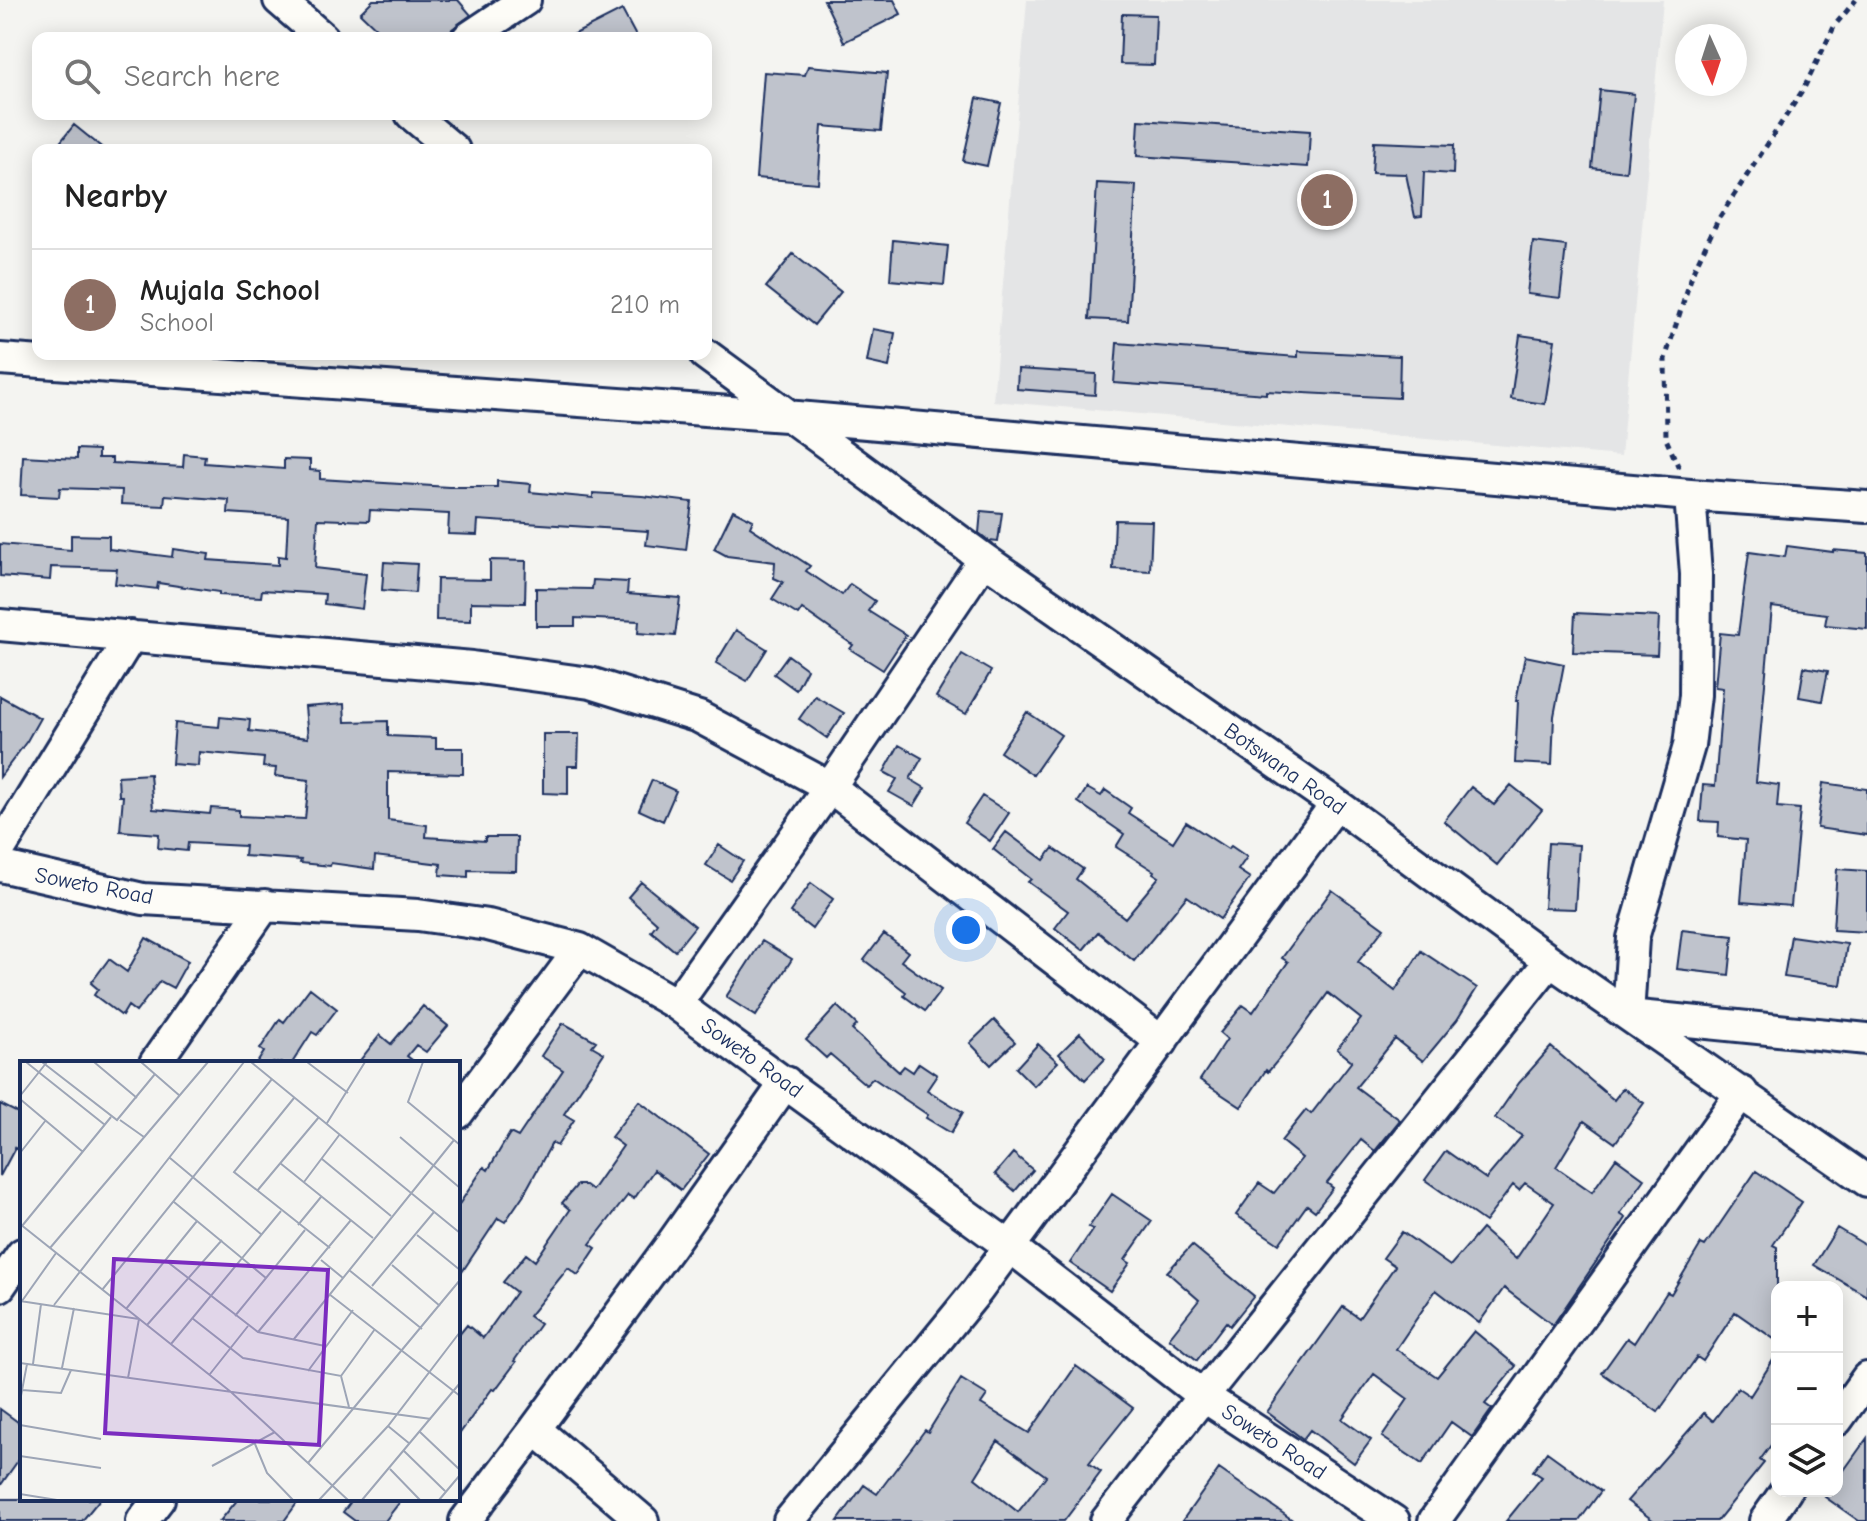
<!DOCTYPE html>
<html lang="en">
<head>
<meta charset="utf-8">
<style>
	body { margin:0; font-family:"Comic Neue",sans-serif; background:#f6f6f6; color:#222 }
	.controls { position:absolute; right:24px; bottom:24px; display:grid; overflow:hidden; border-radius:16px; box-shadow:0 4px 20px #0003 }
	.controls button { width:72px; height:72px; display:grid; place-items:center; padding:0; border:0; border-bottom:2px solid #e0e0e0; background:#fff; color:#222; font:40px sans-serif }
	.compass { position:absolute; left:1675px; top:24px; width:72px; height:72px; border-radius:50%; background:#fff; box-shadow:0 4px 20px #0003; rotate:177deg }
	.you { position:absolute; left:966px; top:930px; width:28px; height:28px; margin:-20px; border:6px solid #fff; border-radius:50%; background:#1a73e8; box-shadow:0 0 0 12px #1a73e833 }
	.badge { display:grid; place-items:center; width:52px; height:52px; border-radius:50%; background:#2563eb; color:#fff; font-size:26px; font-weight:700 }
	.pin { position:absolute; translate:-50% -50%; border:4px solid #fff; box-shadow:0 2px 8px #0006 }
	.list { margin:0; padding:0; list-style:none }
	h2 { display:flex; justify-content:space-between; align-items:center; height:104px; margin:0; padding:0 32px; font-size:34px }
	h2 small { font-size:26px; font-weight:400; color:#767676 }
	.list li { display:grid; grid-template-columns:52px 1fr auto; gap:24px; align-items:center; box-sizing:border-box; height:112px; padding:0 32px; border-top:2px solid #e0e0e0 }
	.list b { display:block; font-size:30px; white-space:nowrap }
	.list p { margin:0; font-size:26px; white-space:nowrap; color:#767676 }
	.list em { font-size:26px; font-style:normal; color:#767676 }
	.icon { flex:none; width:44px; height:44px; fill:none; stroke:currentColor; stroke-width:2; stroke-linecap:round; stroke-linejoin:round }
	.map { position:relative; flex:none; width:1867px; height:1521px; overflow:hidden }
	.search { position:absolute; background:#fff; box-shadow:0 4px 20px #0003; left:32px; top:32px; width:680px; height:88px; display:flex; align-items:center; gap:20px; box-sizing:border-box; padding:0 28px; border-radius:16px; color:#767676; font-size:30px }
	.panel { position:absolute; background:#fff; box-shadow:0 4px 20px #0003; left:32px; top:144px; width:680px; height:216px; border-radius:16px }
	.map>svg:first-child { display:block }
	.built { fill:#e4e5e6 }
	.building { fill:#bfc3cc; stroke:#1b2f5e; stroke-width:2; fill-rule:evenodd }
	.lines { fill:none; stroke-linecap:round; stroke-linejoin:round }
	.minor-casing { stroke:#1b2f5e; stroke-width:36 }
	.path { stroke:#1b2f5e; stroke-width:5; stroke-dasharray:6 6; stroke-linecap:butt }
	.minor { stroke:#fdfcf7; stroke-width:30 }
	.labels { text-anchor:middle; dominant-baseline:central; stroke-width:6; stroke-linejoin:round; paint-order:stroke }
	.street-label { font-size:22px; fill:#1b2f5e; stroke:#fdfcf7 }
	.inset-road { fill:none; stroke:#9da5b6; stroke-width:2 }
	.view { fill:#7b2cbf; fill-opacity:0.15; stroke:#7b2cbf; stroke-width:4 }
	.inset-edge { fill:none; stroke:#1b2f5e; stroke-width:4 }
</style>
</head>
<body>
<div class="map">
<svg width="1867" height="1521" viewBox="0 0 1867 1521">
	<rect width="100%" height="100%" fill="#f4f4f1"/>
	<filter id="ink" filterUnits="userSpaceOnUse"><feTurbulence type="fractalNoise" baseFrequency=".0125" numOctaves="2"/><feDisplacementMap in="SourceGraphic" scale="16" xChannelSelector="R" yChannelSelector="G"/><feConvolveMatrix kernelMatrix="1 2 1 2 8 2 1 2 1" color-interpolation-filters="sRGB"/></filter>
	<g filter="url(#ink)">
		<!-- built -->
		<path class="built" d="M1027,0h636l-42,456 -628,-55z"/>
		<!-- building -->
		<path class="building" d="M373,0h85l13,15 -19,14 -2,9h-64l-26,-25z
			M824,0h70l7,14 -57,28z
			M622,10l15,28h-70z
			M1122,14l34,1 -2,50 -34,-1z
			M808,66l79,7 -6,58 -59,-5 -4,57 -62,-5 8,-106 41,3z
			M1600,90l34,4 -8,78 -34,-4z
			M977,98l24,5 -14,63 -24,-5z
			M1139,120l171,11 -2,36 -171,-11z
			M74,125l31,25h-51z
			M1374,142l80,3 -1,29 -29,-2 -2,44 -7,1 -9,-43 -34,-1z
			M1097,183l39,2 -8,136 -39,-2z
			M893,240l55,6 -4,39 -54,-5z
			M1533,242l33,4 -6,52 -33,-4z
			M793,254l48,38 -27,33 -48,-38z
			M873,329l22,4 -6,34 -22,-5z
			M1520,335l35,5 -10,64 -34,-5z
			M1117,343l181,14v-6l102,5 -1,42 -133,-7v3l-152,-11z
			M1018,369l78,5 -1,21 -78,-6z
			M77,449l21,1v8h14v5l71,4 1,-13 21,2 -1,7 80,6v-10l26,1v10l10,1v8l129,8h48v-6l34,3 -1,8 63,6v-5l49,3 50,6 -6,48 -40,-5 2,-14 -170,-11 -1,15 -29,-1 1,-20 -79,-4 -1,11 -51,-2 -3,49 51,6 -4,35 -38,-5 1,-10 -63,-4 -1,7 -42,-2v-3l-61,-9 -1,6 -42,-5 2,-15 -66,-2 -1,13 -50,-4v-32l71,6v-15l38,1v13l63,8 1,-8 36,5 -1,6 70,5v-9l8,1 2,-40 -60,-4 1,-13 -64,-5 -1,11 -43,-2 1,-14 -62,-2 -1,9 -38,-2 2,-39 54,3z
			M733,510l20,10 -3,7 60,39 -4,5 36,24 8,-11 25,17 -7,10 38,24 -23,35 -33,-21 3,-4 -51,-36 -4,6 -26,-16 11,-17 -9,-4 1,-16 -48,-6 -13,-7z
			M981,511l21,2 -4,29 -9,-1 -10,-8z
			M1115,520l37,1 -2,50 -37,-2z
			M1787,546l46,6v-2l34,3v76l-42,-4 2,-11 -55,-7 -16,175 23,3 -2,22 23,2 -9,97 -50,-4 5,-62 -28,-3 1,-15 -19,-1 3,-36 12,1 8,-98 -8,-1 5,-54 18,2 11,-83 36,5z
			M490,560l36,1 -1,42 -54,-1v19l-35,-1 1,-41 53,1z
			M384,562l33,2 -2,29 -33,-3z
			M593,580l35,2 -1,12 53,4 -5,38 -37,-3 1,-12 -64,-3v8h-39v-38l56,1z
			M1575,613l84,4 -2,38 -84,-3z
			M736,630l31,19 -20,32 -31,-18z
			M962,654l29,17 -25,43 -30,-17z
			M788,655l19,14 -11,21 -22,-16z
			M1525,656l39,8 -10,52 -2,49 -37,-2 3,-62h-2z
			M1804,667l24,4 -6,30 -23,-4z
			M0,696l40,22 -13,23 -27,36z
			M815,696l29,17 -17,25 -28,-19z
			M344,704l1,18 43,-1v15l48,2v10h27v26l-75,-2v48l39,5 -1,12 59,4v-4h32l-1,34 -48,-1v7l-28,-2 1,-11 -66,-8 -1,13 -43,-6 -1,3 -30,-3 1,-3 -57,-4 1,-10 -57,-3 -1,8 -29,-3 1,-14 -39,-3 3,-35h-4l-1,-20 32,-2 3,35 57,5 1,-6 28,2v6l66,3 4,-39 -34,-4 1,-8 -13,-1 1,-9 -65,-6 -1,14 -26,-2 3,-41 44,4 1,-10 30,3 -1,11 59,7 -3,-31z
			M1027,712l34,23 -28,40 -33,-23z
			M543,734h36l-1,32h-10v28l-25,-1z
			M899,745l23,13 -12,21 15,9 -11,18 -25,-14 8,-13 -13,-7z
			M652,780l24,11 -13,30 -24,-11z
			M1823,783l44,6v46l-50,-7z
			M1511,785l31,25 -45,55 -53,-44 27,-34 23,18z
			M1087,788l14,8 4,-6 26,18 -3,5 45,29 13,-20 42,27 3,-3 16,11 -9,13 12,8 -30,41 -33,-23 -53,65 -36,-29 -15,18 -28,-22 13,-17 -40,-29 3,-3 -38,-30 13,-17 38,28 9,-12 30,21 -7,10 49,39 34,-41 -6,-4 1,-2 -38,-24 8,-13 -46,-32z
			M982,796l27,17 -19,28 -26,-18z
			M1548,843l31,2 -4,64 -31,-1z
			M719,845l24,16 -13,19 -24,-15z
			M1837,869l30,2v61l-34,-2z
			M641,882l54,44 -20,25 -24,-20 6,-8 -29,-26z
			M811,883l22,16 -21,30 -22,-17z
			M1332,890l52,38 -26,34 37,29 26,-40 56,37 -20,32 -34,41 -28,-22 -39,48 44,33 -25,31 -14,-11 -34,43 6,5 -18,23 -8,-6 -28,39 -43,-29 23,-32 15,10 28,-35 -21,-17 25,-31 5,4 41,-53 -15,-12 24,-30 -33,-26 -39,54 -21,25 -2,-2 -25,37 -41,-27 27,-41 -7,-6 23,-28 10,7 35,-50 -6,-4z
			M1682,930l51,6 -4,39 -52,-6z
			M884,934l24,18 -7,9 40,29 -16,21 -21,-15 2,-4 -42,-32z
			M1791,936l56,8 -6,41 -57,-8z
			M146,938l42,23 -15,27 -13,-7 -24,31 -8,-6 -6,10 -28,-21 4,-6 -7,-6 18,-24 18,13z
			M762,941l30,18 -36,57 -30,-19z
			M310,988l27,21 -20,26 -5,-3 -20,31h-35l7,-11 -4,-3 20,-30 4,3z
			M423,1006l25,20 -22,26 -10,-7 -9,11 9,7h-58l22,-28 11,9z
			M837,1006l20,19 -5,5 47,42 5,-6 9,6 6,-9 18,12 -10,15 36,22 -12,21 -25,-15 2,-3 -55,-37 -7,7 -36,-31 -4,4 -20,-18z
			M994,1020l21,22 -24,23 -21,-22z
			M563,1023l33,18 -4,5 12,7 -40,61 10,6 -17,26 -5,-3 -28,51 -19,28 -7,-4 -40,60v-72l26,-39 4,3 22,-37 8,4 45,-67 -22,-14z
			M1080,1033l25,26 -20,21 -26,-26z
			M1038,1044l20,18 -24,24 -18,-18z
			M1551,1047l63,53 9,-12 21,15 -29,40 -31,-22 -28,46 36,25 24,-34 29,21 -25,35 6,4 -73,107 -49,-37 -25,35 -43,-33 -40,59 41,28 37,-46 42,35 -31,38 7,5 -20,28 -21,-15 -29,42 -40,-27 26,-38 -34,-25 -32,45 29,21 -17,23 -44,-33 -7,9 -36,-27 76,-105 16,11 36,-52 -12,-8 19,-26 48,34 32,-37 34,30 38,-56 -29,-20 -6,7 -6,-5 -28,37 -60,-42 21,-29 40,28 36,-43 -27,-18 24,-35z
			M639,1101l70,53 -28,36 -27,-20 -20,29 -6,-4 -38,49 6,4 -18,27 -10,-7 -39,48 11,8 -26,37 2,1 -21,28 -3,-1 -34,47v-100l9,-11 16,13 33,-46 -13,-10 23,-28 9,7 35,-51 -8,-7 15,-18h8l7,5 31,-44 -12,-9z
			M0,1104l22,11v37l-7,-4 -15,28z
			M1013,1153l20,17 -18,21 -20,-17z
			M1756,1171l46,31 -29,43 4,2v94l-42,-29 -32,49 -6,-4 -39,55 -56,-39 25,-35 7,5 33,-51 4,2 30,-50 4,2z
			M1112,1194l40,27 -27,39 5,3 -20,28 -40,-28 23,-34 -4,-2z
			M1837,1228l30,18v50l-53,-31z
			M1192,1245l62,51 -24,30 -4,-4 -29,38 -28,-22 30,-38 -32,-28z
			M1777,1354v83l-17,23 4,3 -47,58h-63l-27,-20 77,-88 9,8 25,-33 12,8z
			M1076,1366l57,42 -44,55 12,9 -37,49h-226l26,-36 13,9 48,-64 3,2 33,-53 26,16 -6,9 48,29zM998,1441l48,35 -28,36 -43,-34z
			M0,1409l22,16v30l-22,31z
			M1867,1438v83h-8l-34,-24 4,-6h8v-11z
			M1547,1452l54,39 -22,30h-73l36,-44 -9,-6z
			M1219,1469l75,52h-112z
			M0,1499h100l-18,22h-82z
			M238,1499h62l-16,22h-64z
			M353,1499h49l-17,22h-30l-12,-9z"/>
		<g class="lines">
			<!-- minor casing -->
			<g class="minor-casing">
				<path id="minor" d="M279,0l44,38
					M468,38l57,-38
					M411,114l43,36
					M705,354l279,205 352,245 214,157 317,220
					M0,359l786,57 904,79 177,12
					M1690,495l6,79 -1,121 -6,51 -56,192 -5,77 239,24
					M0,625l472,42 118,16 109,34 131,70 332,255
					M0,849l131,-213
					M0,866l143,33 275,16 70,10 92,24 96,55 333,242 194,150 191,125
					M676,1004l154,-217 154,-228
					M155,1063l110,-158
					M458,1113l122,-164
					M0,1286l22,-32
					M1837,1420l30,-42
					M535,1429l135,-183 116,-164
					M142,1521l17,-22
					M465,1521l70,-92 108,92
					M789,1521l188,-230 359,-487
					M1106,1521l97,-125 347,-435
					M1434,1521l308,-429
					M1765,1521l21,-30"/>
			</g>
			<!-- path -->
			<path class="path" d="M1679,468l-13,-29 -1,-80 29,-90 25,-51 84,-128 32,-65 21,-25"/>
			<!-- minor -->
			<use href="#minor" class="minor"/>
		</g>
	</g>
	<g class="labels">
		<!-- street labels -->
		<g class="street-label">
			<text transform="translate(1285 769) rotate(35)">Botswana Road</text>
			<text transform="translate(94 886) rotate(11)">Soweto Road</text>
			<text transform="translate(752 1058) rotate(36)">Soweto Road</text>
			<text transform="translate(1274 1442) rotate(33)">Soweto Road</text>
		</g>
	</g>
	<!-- overview -->
	<g transform="translate(20 1061)">
		<rect width="440" height="440" fill="#f4f4f1"/>
		<path class="inset-road" d="M6,1l79,63M22,1l75,58 38,-46M74,1l43,36M121,1l39,34M231,1l209,171M287,1l41,31M403,1l-15,40 52,43M0,35l27,-34M274,37l-60,74 96,76M0,38l63,53M100,59l24,17M307,62l38,-61M380,76l60,51M0,92l26,-33M150,97l92,77M302,98l69,57M260,102l93,75M284,121l36,-48M237,130l62,-74M154,141l92,76 39,-48M0,163l211,168 117,108M278,164l23,-28M2,165l89,-109M397,174l43,35M30,187l158,-186M145,199l93,72 67,14M301,199l22,18M372,204l48,41M329,209l73,59M352,225l62,-74M82,229l170,-211M309,233l131,102M0,240l119,18 -11,59M2,240l34,-48M34,244l190,-243M106,248l71,-88M215,255l31,-38M172,257l51,40 98,18 34,-47M127,264l75,-85M238,271l93,-112M274,278l160,-199M151,283l110,-133M0,302l411,56M13,303l8,-60M42,307l12,-60M288,310l45,-61M190,313l38,-48M321,315l8,31M2,329l39,3 10,-23M0,340l7,-37M0,364l81,14M368,365l22,18M400,371l40,38M235,383l12,29 26,27M384,390l41,40M0,395l81,12M288,402l152,-183M192,405l63,-34M370,408l30,31M0,433l37,6M299,439l69,-74 72,-94M342,439l98,-117M419,439l21,-25"/>
		<path class="view" d="M94,198l214,11 -9,175 -214,-12z"/>
		<rect width="440" height="440" class="inset-edge"/>
	</g>
</svg>
<div class="controls">
<button>+</button>
<button>−</button>
<button><svg class="icon" aria-label="layers" viewBox="0 0 24 24"><path d="M12 4l9 5-9 5-9-5zM3 14l9 5 9-5"/></svg></button>
</div>
<svg class="compass" viewBox="-18 -18 36 36"><path d="M0-13l5 13h-10z" fill="#e53935"/><path d="M0 13l5-13h-10z" fill="#767676"/></svg>
<div class="you"></div>
<div class="pin badge" style="left:1327px;top:200px;background:#8d6e63">1</div>
<div class="search"><svg class="icon" aria-label="search" viewBox="0 0 24 24"><circle cx="10" cy="10" r="6"/><path d="M15 15l6 6"/></svg>Search here</div>
<section class="panel">
<h2>Nearby<small></small></h2>
<ul class="list">
<li><span class="badge" style="background:#8d6e63">1</span><div><b>Mujala School</b><p>School</p></div><em>210 m</em></li>
</ul>
</section>
</div>
</body>
</html>
